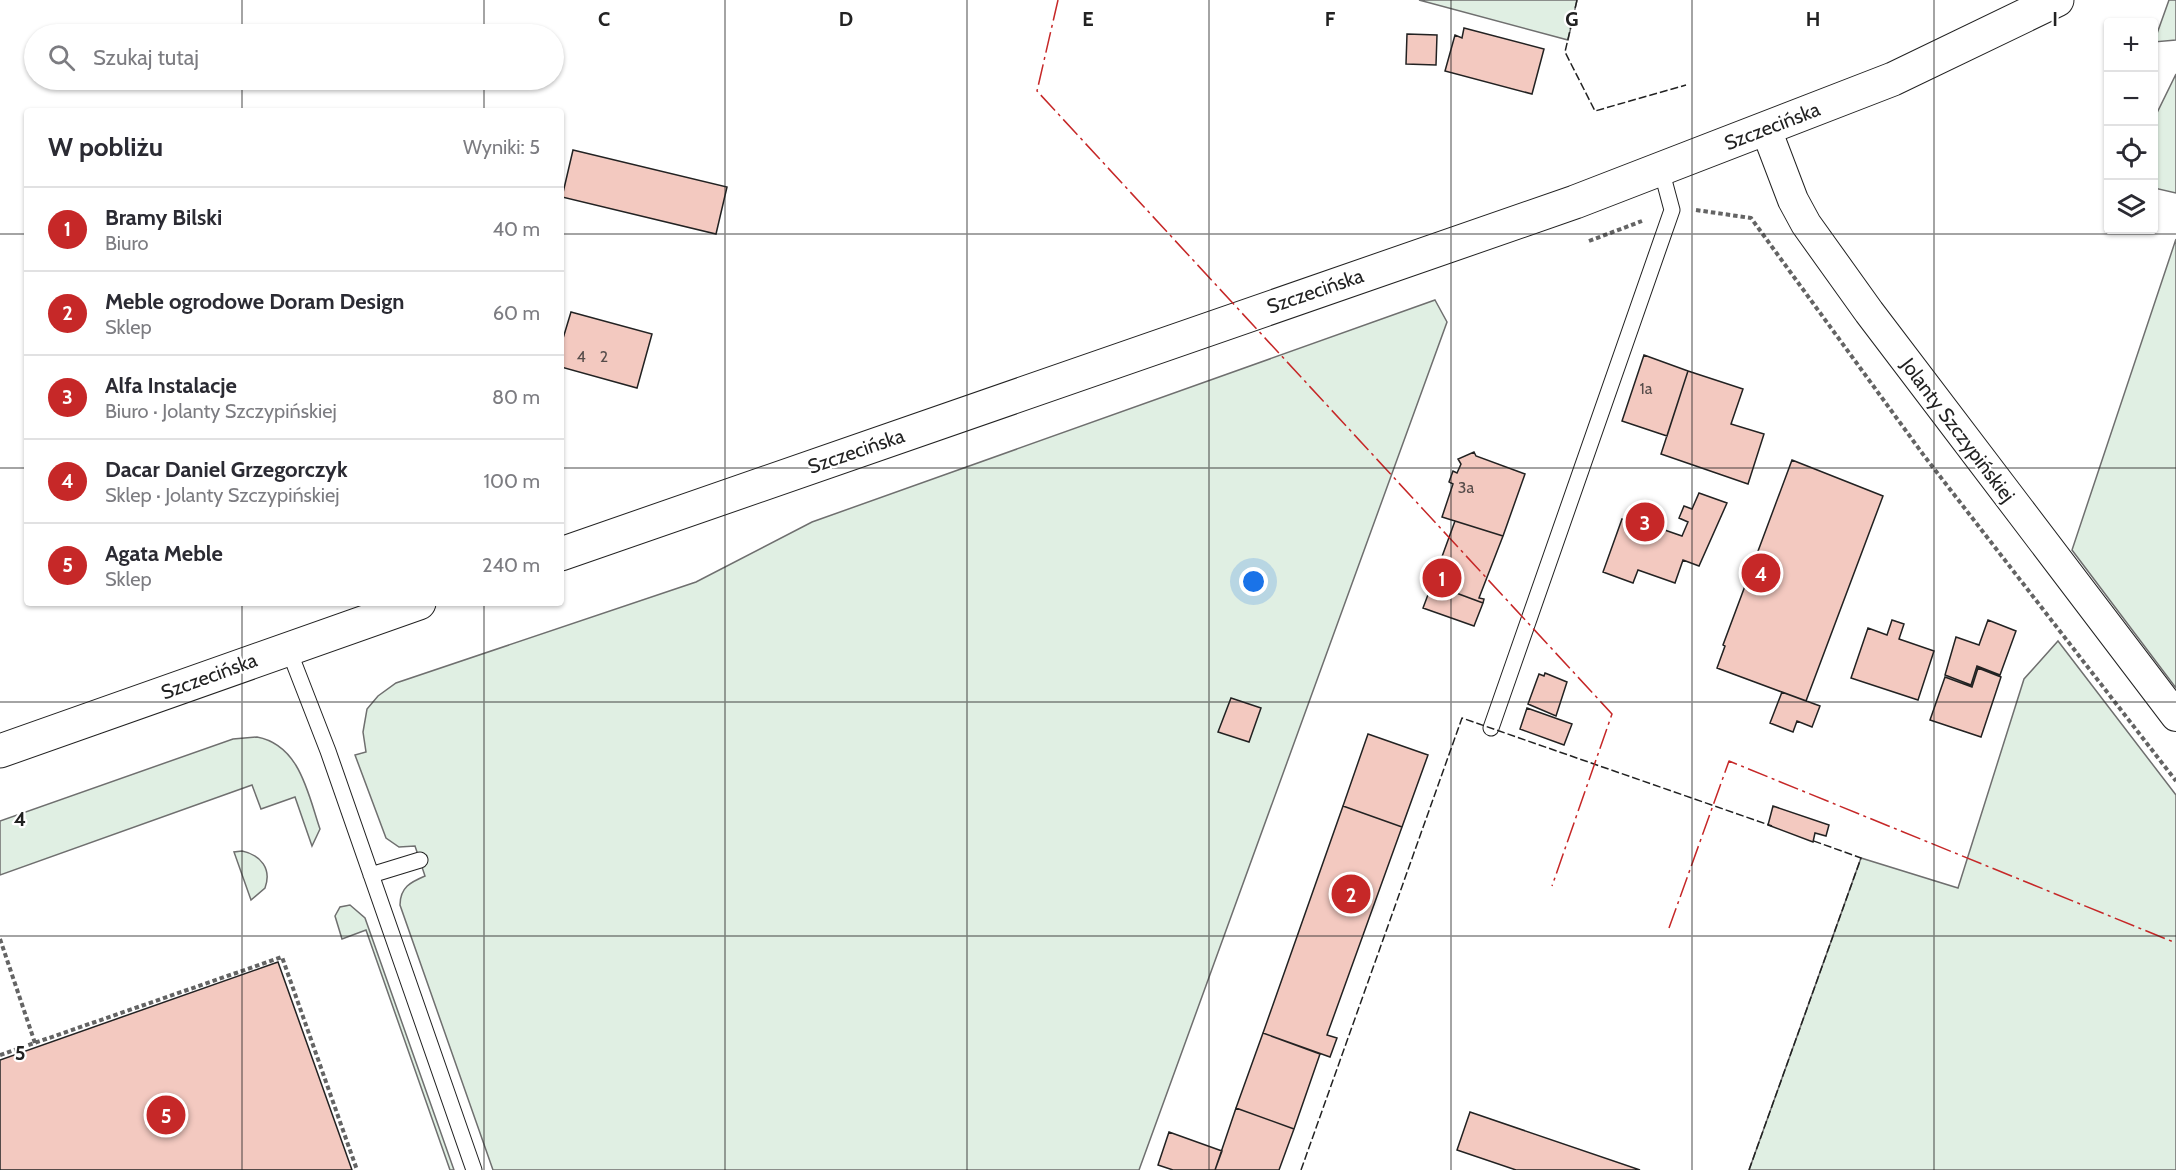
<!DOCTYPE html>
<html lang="pl">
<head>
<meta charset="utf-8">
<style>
	body { margin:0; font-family:Cabin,sans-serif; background:#f2f2f3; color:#2b2b33 }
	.controls { position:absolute; right:18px; top:18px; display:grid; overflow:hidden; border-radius:6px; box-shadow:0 2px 4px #0004 }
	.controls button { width:54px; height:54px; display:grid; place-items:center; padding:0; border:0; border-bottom:2px solid #e1e1e2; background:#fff; color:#2b2b33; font:30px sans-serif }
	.you { position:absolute; left:1254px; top:582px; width:21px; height:21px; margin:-15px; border:4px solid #fff; border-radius:50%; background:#1a73e8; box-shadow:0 0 0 9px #1a73e833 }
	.badge { display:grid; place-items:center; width:39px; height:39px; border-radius:50%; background:#c62828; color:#fff; font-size:20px; font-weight:700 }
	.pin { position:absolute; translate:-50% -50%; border:3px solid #fff; box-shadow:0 2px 6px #0006 }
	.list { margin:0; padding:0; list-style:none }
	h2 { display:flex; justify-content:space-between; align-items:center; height:78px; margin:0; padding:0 24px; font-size:26px }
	h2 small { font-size:20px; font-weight:400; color:#7c7c81 }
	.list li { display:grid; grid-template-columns:39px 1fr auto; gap:18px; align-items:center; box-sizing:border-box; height:84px; padding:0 24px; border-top:2px solid #e1e1e2 }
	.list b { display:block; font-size:22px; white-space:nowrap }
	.list p { margin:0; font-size:20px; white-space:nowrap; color:#7c7c81 }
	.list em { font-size:20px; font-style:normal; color:#7c7c81 }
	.icon { flex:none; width:33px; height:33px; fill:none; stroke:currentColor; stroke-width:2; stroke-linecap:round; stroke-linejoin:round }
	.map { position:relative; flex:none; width:2176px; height:1170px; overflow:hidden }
	.search { position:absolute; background:#fff; box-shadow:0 2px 4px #0004; left:24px; top:24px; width:540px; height:66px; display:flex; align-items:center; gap:15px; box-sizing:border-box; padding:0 21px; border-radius:33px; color:#7c7c81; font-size:22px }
	.panel { position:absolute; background:#fff; box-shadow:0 2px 4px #0004; left:24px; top:108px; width:540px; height:498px; border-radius:6px }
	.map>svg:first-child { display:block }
	.green { fill:#e0efe3; stroke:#6f6f6f; stroke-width:1.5 }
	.building { fill:#f3c9c0; stroke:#222; stroke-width:1.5 }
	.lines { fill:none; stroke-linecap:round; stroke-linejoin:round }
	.lane-casing { stroke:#222; stroke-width:17 }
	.street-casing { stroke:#222; stroke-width:32 }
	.secondary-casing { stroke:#222; stroke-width:35 }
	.path { stroke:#646464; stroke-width:4; stroke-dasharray:4.5 3; stroke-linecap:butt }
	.lane { stroke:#fff; stroke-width:15 }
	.street { stroke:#fff; stroke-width:30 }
	.secondary { stroke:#fff; stroke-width:33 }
	.fence { stroke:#222; stroke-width:1.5; stroke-dasharray:8 3; stroke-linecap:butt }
	.power { stroke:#c62828; stroke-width:1.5; stroke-dasharray:21 4.5 3 4.5; stroke-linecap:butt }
	.grid { fill:none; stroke:#222; stroke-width:1.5; stroke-opacity:0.55 }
	.labels { text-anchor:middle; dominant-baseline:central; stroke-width:4.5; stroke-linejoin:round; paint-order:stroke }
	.number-label { font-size:16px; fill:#564c4a }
	.street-label { font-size:20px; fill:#222; stroke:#fff }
	.grid-label { font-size:20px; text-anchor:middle; font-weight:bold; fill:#222; stroke:#fff; stroke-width:4.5; stroke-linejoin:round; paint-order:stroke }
</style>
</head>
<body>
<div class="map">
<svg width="2176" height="1170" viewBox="0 0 2176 1170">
	<rect width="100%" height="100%" fill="#fff"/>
	<!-- green -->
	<path class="green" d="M1419,0h158l-9,40z
		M2169,0h7v40l-22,2z
		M2176,74v119l-22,-5v-69z
		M2176,239v449l-104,-138z
		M1435,300l12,22 -308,848h-646l-93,-265c0,-18 11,-23 25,-29l-10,-30 -16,1 -13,-9 -31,-83 11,-3 -3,-20 4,-23 11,-13 18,-13 300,-101 116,-60z
		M2058,641l118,154v375h-427l112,-312 97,30 66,-209z
		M257,737c43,8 51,57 63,92l-8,17 -17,-49 -34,12 -9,-24 -252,90v-54l233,-82z
		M242,851c19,4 30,18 23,37l-14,12 -17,-48z
		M350,905l15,13 89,252h-4l-84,-240 -24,9 -7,-23 5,-9z"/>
	<!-- building -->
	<path class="building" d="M1464,28l80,21 -12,45 -87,-23 10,-36 7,3z
		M1407,34l30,1 -1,30 -30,-1z
		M573,150l154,37 -11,47 -154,-37z
		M571,312l81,22 -15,54 -76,-21v-22z
		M1644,355l44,16 -21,65 -45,-15z
		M1688,371l55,18 -12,35 33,10 -16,50 -87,-30z
		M1474,452l2,4 49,18 -22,62 -61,-19 11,-33 -4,-2 4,-11 4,2 4,-9 -3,-5z
		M1792,460l91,36 -77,205 -89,-33 8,-22 -2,-1z
		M1699,493l28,10 -28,63 -16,-6 -8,23 -37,-13 -5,13 -30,-11 19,-53 12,4 5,-14 17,5 -3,12 29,10 6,-14 -9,-4 5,-12 8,3z
		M1455,521l48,15 -24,62 5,1 -1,4 -51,-19z
		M1432,584l51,19 -9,23 -51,-18z
		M1892,620l12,4 -5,15 35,12 -16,49 -67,-22 17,-50 19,7z
		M1988,620l28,11 -16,44 -23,-9 -6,19 -26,-10 11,-38 23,8z
		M1978,668l23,9 -20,60 -51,-17 15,-43 27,10z
		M1545,673l22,9 -11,34 -28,-12 11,-30 5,2z
		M1782,692l38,14 -8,21 -15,-6 -4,11 -23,-9z
		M1231,698l30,10 -12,34 -31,-10z
		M1527,708l45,16 -8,21 -44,-16z
		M1368,734l60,21 -26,72 -59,-21z
		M1343,806l59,21 -75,208 10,3 -7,19 -67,-24z
		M1773,806l56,19 -3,11 -11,-3 -2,9 -45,-17z
		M278,962l74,208h-352v-110z
		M1263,1033l57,21 -26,75 -58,-21z
		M1236,1108l58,21 -15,41h-64z
		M1470,1112l170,58h-124l-59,-20z
		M1169,1132l53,19 -7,19h-42l-15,-5z"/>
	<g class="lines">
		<!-- lane casing -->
		<g class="lane-casing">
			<path id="lane" d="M288,648l40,103 146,419
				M1491,728l181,-518 -11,-41
				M371,875l49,-15"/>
		</g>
		<!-- street casing -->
		<g class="street-casing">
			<path id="street" d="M1766,129l27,71 13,24 63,88 307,404"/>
		</g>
		<!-- secondary casing -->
		<g class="secondary-casing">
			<path id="secondary" d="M561,554l1014,-352 318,-123 164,-79
				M0,751l419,-148"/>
		</g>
		<!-- path -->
		<path class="path" d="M1696,210l55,8 174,239 251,324
			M1589,241l53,-20
			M0,939l35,104
			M0,1055l282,-98 75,213"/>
		<!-- lane -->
		<use href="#lane" class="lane"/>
		<!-- street -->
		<use href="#street" class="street"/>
		<!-- secondary -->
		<use href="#secondary" class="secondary"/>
		<!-- fence -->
		<path class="fence" d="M1577,0l-12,52 30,59 91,-26
			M1301,1170l161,-452 310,108
			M1749,1170l112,-312 -50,-18"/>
		<!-- power -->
		<path class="power" d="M1058,0l-21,91 575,623 -60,172
			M1669,928l60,-167 447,182"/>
	</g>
	<!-- grid -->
	<path class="grid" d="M242,0v34M484,0v34M725,0v1170M967,0v1170M1209,0v1170M1451,0v1170M1692,0v1170M1934,0v1170M242,80v31M484,80v31M0,234h27M561,234h1615M0,468h27M561,468h1615M242,603v567M484,603v567M0,702h2176M0,936h2176"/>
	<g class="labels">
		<!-- number labels -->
		<g class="number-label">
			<text x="581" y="356">4</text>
			<text x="604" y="356">2</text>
			<text x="1646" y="388">1a</text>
			<text x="1466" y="487">3a</text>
		</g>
		<!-- street labels -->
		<g class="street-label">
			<text transform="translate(1772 126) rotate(-21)">Szczecińska</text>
			<text transform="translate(1315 291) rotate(-19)">Szczecińska</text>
			<text transform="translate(1958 430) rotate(53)">Jolanty Szczypińskiej</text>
			<text transform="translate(856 451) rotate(-19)">Szczecińska</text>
			<text transform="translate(209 676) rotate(-20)">Szczecińska</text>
		</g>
	</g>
	<g class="grid-label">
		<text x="604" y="26">C</text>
		<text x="846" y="26">D</text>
		<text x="1088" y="26">E</text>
		<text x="1330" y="26">F</text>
		<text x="1572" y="26">G</text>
		<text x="1813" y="26">H</text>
		<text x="2055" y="26">I</text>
		<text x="20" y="826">4</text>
		<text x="20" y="1060">5</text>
	</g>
</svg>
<div class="controls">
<button>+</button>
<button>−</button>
<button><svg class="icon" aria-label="locate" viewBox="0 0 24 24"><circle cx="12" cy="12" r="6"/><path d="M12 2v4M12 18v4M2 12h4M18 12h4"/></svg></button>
<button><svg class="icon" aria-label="layers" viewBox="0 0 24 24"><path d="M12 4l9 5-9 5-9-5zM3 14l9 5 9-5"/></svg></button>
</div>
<div class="you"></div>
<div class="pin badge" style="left:1442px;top:578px">1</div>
<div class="pin badge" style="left:1351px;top:894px">2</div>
<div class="pin badge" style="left:1645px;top:522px">3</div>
<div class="pin badge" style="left:1761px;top:573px">4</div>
<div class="pin badge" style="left:166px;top:1115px">5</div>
<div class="search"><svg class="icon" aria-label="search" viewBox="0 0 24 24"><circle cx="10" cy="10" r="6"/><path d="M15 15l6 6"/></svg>Szukaj tutaj</div>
<section class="panel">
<h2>W pobliżu<small>Wyniki: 5</small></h2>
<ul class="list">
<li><span class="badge">1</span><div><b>Bramy Bilski</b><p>Biuro</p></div><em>40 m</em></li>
<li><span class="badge">2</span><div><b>Meble ogrodowe Doram Design</b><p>Sklep</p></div><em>60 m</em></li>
<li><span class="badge">3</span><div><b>Alfa Instalacje</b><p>Biuro · Jolanty Szczypińskiej</p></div><em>80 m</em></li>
<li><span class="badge">4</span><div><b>Dacar Daniel Grzegorczyk</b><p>Sklep · Jolanty Szczypińskiej</p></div><em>100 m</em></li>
<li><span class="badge">5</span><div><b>Agata Meble</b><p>Sklep</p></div><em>240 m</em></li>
</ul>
</section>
</div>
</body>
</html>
